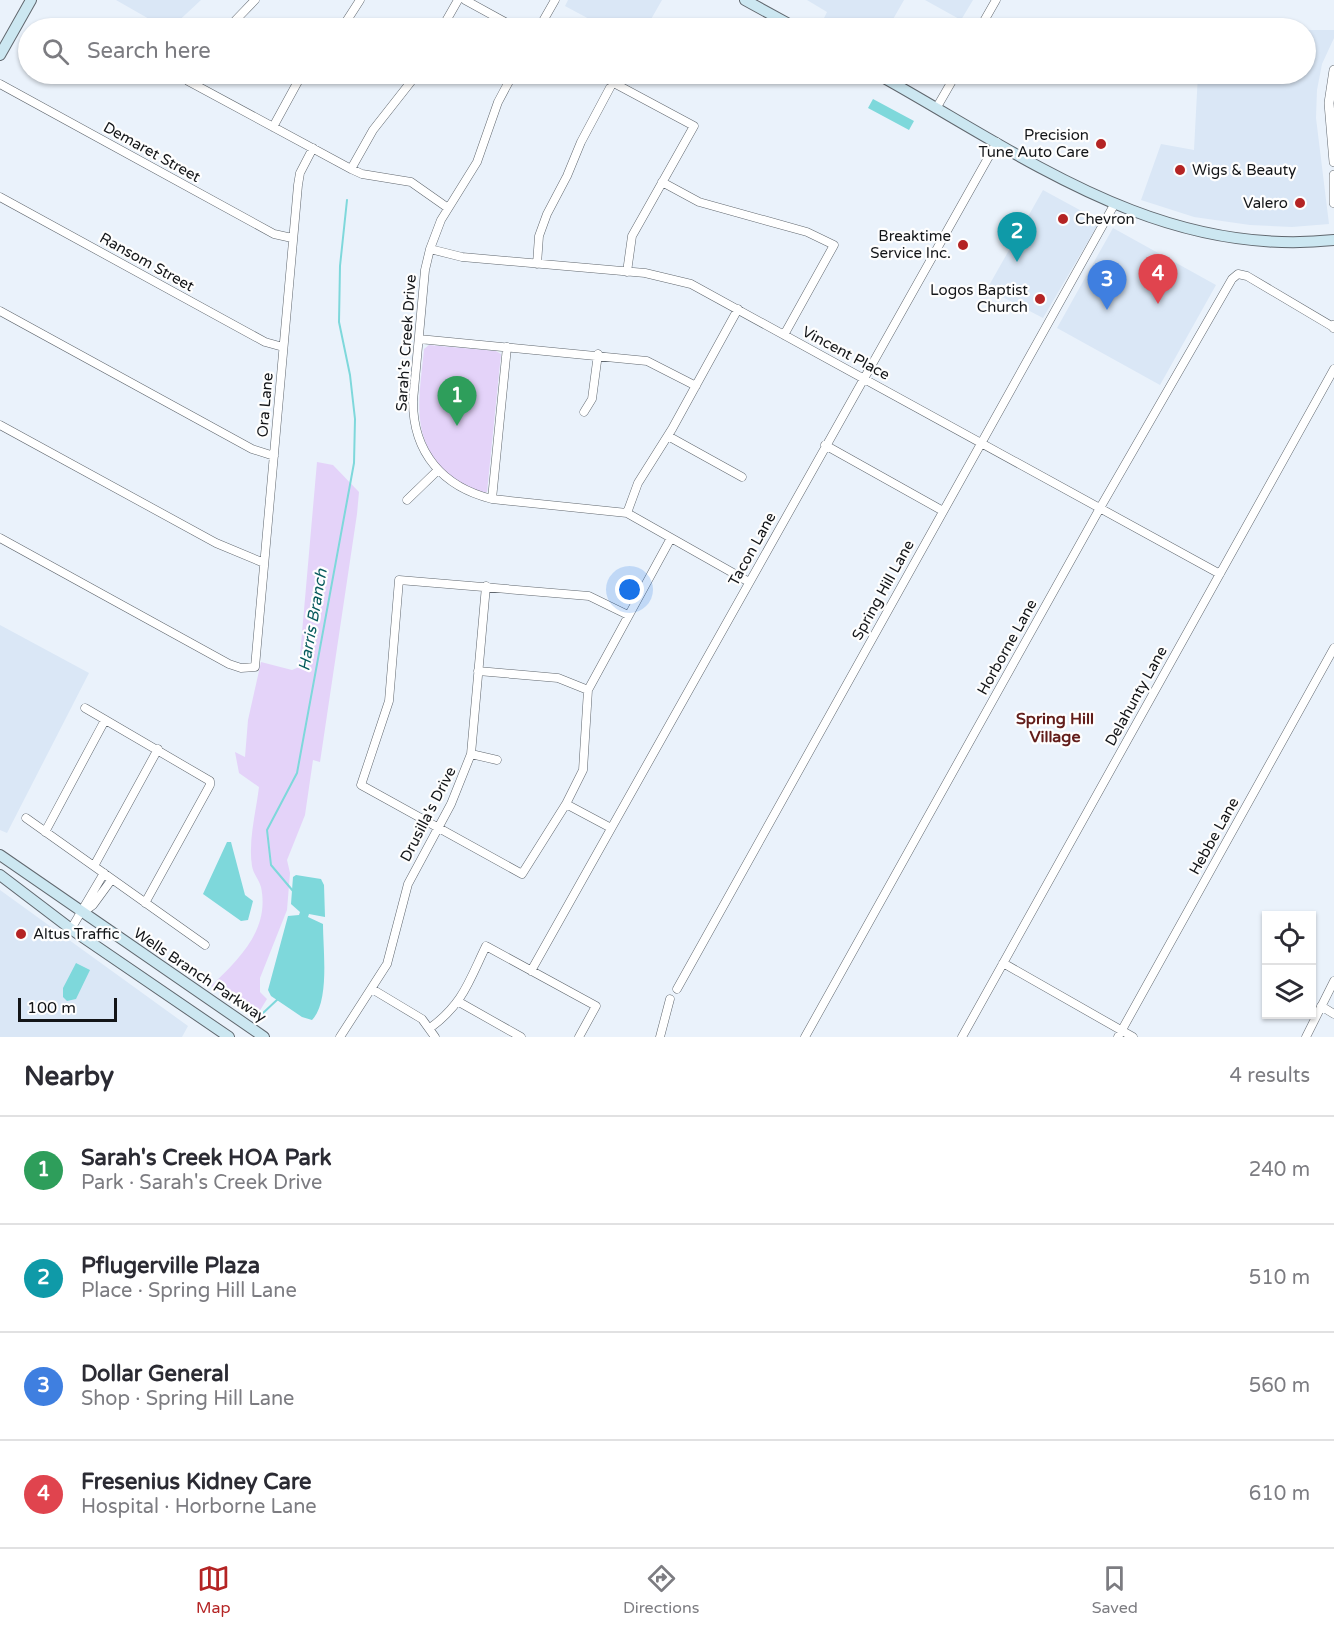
<!DOCTYPE html>
<html lang="en">
<head>
<meta charset="utf-8">
<style>
	body { margin:0; font-family:"Varela Round",sans-serif; background:#f7f7f7; color:#2b2b33 }
	.controls { position:absolute; right:18px; bottom:18px; display:grid; overflow:hidden; border-radius:0px; box-shadow:0 2px 4px #0004 }
	.controls button { width:54px; height:54px; display:grid; place-items:center; padding:0; border:0; border-bottom:2px solid #e1e1e2; background:#fff; color:#2b2b33; font:30px sans-serif }
	.scale { position:absolute; left:18px; bottom:15px; width:99px; box-sizing:border-box; padding-left:6px; border:3px solid #131518; border-top:0; font-size:16px; line-height:21px; white-space:nowrap; color:#131518; -webkit-text-stroke:4px #fefefe; paint-order:stroke }
	.you { position:absolute; left:630px; top:590px; width:21px; height:21px; margin:-15px; border:4px solid #fff; border-radius:50%; background:#1a73e8; box-shadow:0 0 0 9px #1a73e833 }
	.badge { display:grid; place-items:center; width:39px; height:39px; border-radius:50%; background:#b42424; color:#fff; font-size:20px; font-weight:700 }
	.pin { position:absolute; translate:-50% -50px; filter:drop-shadow(0 2px 3px #0008) }
	.pin::after { content:''; position:absolute; top:32px; width:21px; height:18px; background:inherit; clip-path:polygon(0 0,100% 0,50% 100%) }
	.list { margin:0; padding:0; list-style:none }
	h2 { display:flex; justify-content:space-between; align-items:center; height:78px; margin:0; padding:0 24px; font-size:26px }
	h2 small { font-size:20px; font-weight:400; color:#7c7c81 }
	.list li { display:grid; grid-template-columns:39px 1fr auto; gap:18px; align-items:center; box-sizing:border-box; height:108px; padding:0 24px; border-top:2px solid #e1e1e2 }
	.list b { display:block; font-size:22px; white-space:nowrap }
	.list p { margin:0; font-size:20px; white-space:nowrap; color:#7c7c81 }
	.list em { font-size:20px; font-style:normal; color:#7c7c81 }
	.icon { flex:none; width:33px; height:33px; fill:none; stroke:currentColor; stroke-width:2; stroke-linecap:round; stroke-linejoin:round }
	.map { position:relative; flex:none; width:1334px; height:1037px; overflow:hidden }
	.search { position:absolute; background:#fff; box-shadow:0 2px 4px #0004; left:18px; right:18px; top:18px; height:66px; display:flex; align-items:center; gap:15px; box-sizing:border-box; padding:0 21px; border-radius:33px; color:#7c7c81; font-size:22px }
	.sheet { height:510px; background:#fff }
	nav { display:flex; justify-content:space-around; align-items:center; box-sizing:border-box; height:84px; border-top:2px solid #e1e1e2; background:#fff; font-size:16px; color:#7c7c81 }
	nav a { display:grid; justify-items:center; gap:3px }
	nav .on { color:#b42424 }
	.map>svg:first-child { display:block }
	.built { fill:#dae7f6 }
	.green { fill:#e4d3f9 }
	.water { fill:#7ed8db }
	.lines { fill:none; stroke-linecap:round; stroke-linejoin:round }
	.stream { stroke:#7ed8db; stroke-width:2 }
	.minor-casing { stroke:#60676e; stroke-width:9 }
	.tertiary-casing { stroke:#60676e; stroke-width:10 }
	.secondary-casing { stroke:#60676e; stroke-width:12 }
	.minor { stroke:#fff; stroke-width:8 }
	.tertiary { stroke:#fff; stroke-width:9 }
	.secondary { stroke:#cce7f1; stroke-width:10 }
	.poi-dot { fill:#b42424; stroke:#fefefe; stroke-width:2 }
	.labels { text-anchor:middle; dominant-baseline:central; stroke-width:4.5; stroke-linejoin:round; paint-order:stroke }
	.poi-label { font-size:15px; fill:#131518; stroke:#fefefe; text-anchor:end }
	.street-label { font-size:15px; fill:#131518; stroke:#fefefe }
	.water-label { font-size:16px; font-style:italic; fill:#085b5d; stroke:#fefefe }
	.neighbourhood-label { font-size:16px; font-weight:bold; fill:#621d1a; stroke:#fefefe }
</style>
</head>
<body>
<div class="map">
<svg width="1334" height="1037" viewBox="0 0 1334 1037">
	<rect width="100%" height="100%" fill="#eaf2fb"/>
	<!-- built -->
	<path class="built" d="M116,0h85l-30,28h-6z
		M568,0h94l-16,28h-40l-41,-22z
		M807,0h97l-16,28h-53l-13,-6 5,-10z
		M925,0h48l-12,20z
		M1306,30h28v8l-12,26 -5,26 -1,28 13,106 -37,3 -42,-2 -56,-8 -53,-17 20,-56 33,6 4,-76h108z
		M1043,190l57,31 -57,97 -56,-29z
		M1113,228l103,57 -56,100 -103,-57z
		M0,625l89,48 -82,160 -7,-3z
		M0,890l188,136 -6,11h-182z"/>
	<!-- green -->
	<path class="green" d="M429,345l67,6 5,3 -14,138c-11,2 -22,-5 -30,-11 -49,-36 -38,-79 -33,-132z
		M317,462l16,3 26,27 -2,22 -37,248 -7,-2 -8,55 -18,45 3,13 -3,37 -27,68v14l7,7 -11,18 -45,-31c28,-27 59,-56 50,-99 -2,-7 -8,-14 -9,-21 -4,-25 4,-54 7,-79l-20,-14 -4,-21 10,5 3,-37 13,-58 31,8 7,-3z"/>
	<!-- water -->
	<path class="water" d="M873,99l41,22 -5,9 -41,-22z
		M227,842h4l14,53 8,6 -5,19 -7,1 -38,-27z
		M296,875l25,4 3,6 1,32 -16,-3 -1,3 15,7c0,25 7,78 -11,96l-10,-3 -31,-21 -3,-6 20,-74 11,-1 1,-3 -9,-8 2,-27z
		M76,963l14,7 -14,29 -9,2 -4,-4v-9z"/>
	<g class="lines">
		<!-- stream -->
		<path class="stream" d="M293,891l-22,-26 -4,-35 30,-57 57,-310 1,-44 -5,-44 -11,-53 1,-56 7,-66
			M262,1014l17,-16"/>
		<!-- minor casing -->
		<g class="minor-casing">
			<path id="minor" d="M465,0l51,28
				M228,28l27,-28
				M342,28l18,-28
				M442,28l16,-28
				M539,28l16,-28
				M980,28l16,-28
				M193,74l-5,7 163,88 11,5 49,8 37,26
				M513,74l-15,28 -21,60 -36,58 -11,29 -5,21 -12,131c0,52 30,86 79,98l135,14 122,69
				M597,74l97,52 -62,110 -5,36
				M0,84l274,150 18,4
				M937,107l19,-33
				M273,127l29,-53
				M351,169l22,-39 44,-56
				M662,182l37,20 108,30 27,13 -50,90
				M0,197l265,145 18,5
				M430,249l32,8 183,16 46,11 529,290
				M537,264l2,-28 8,-22 20,-38 14,-34 32,-60
				M0,311l252,138 22,7
				M419,339l228,22 49,25
				M584,412l8,-13 6,-45
				M0,425l216,118 48,20
				M668,436l74,41
				M825,445l118,66
				M492,499l15,-152
				M407,500l30,-29
				M627,513l11,-30 34,-54 66,-120
				M0,538l229,126 12,4 14,-1 43,-482 2,-12 13,-25
				M628,615l-39,-19 -190,-16 -10,121 -28,84 161,89 44,-70 17,-34 5,-80 83,-152
				M478,671l80,7 30,12
				M85,708l125,73v4l-65,118
				M471,754l26,6
				M566,804l45,24
				M26,818l179,127
				M45,832l60,-112
				M94,866l64,-117
				M82,913l11,-8 19,-26
				M71,929l33,-56
				M1003,963l130,74
				M531,971l466,-829
				M372,989l50,30 13,18
				M677,989l437,-784
				M459,1002l62,35
				M1321,1006l13,8
				M430,1028c33,-24 39,-47 56,-82l110,60 -17,31
				M340,1037l47,-73 21,-80 43,-80 20,-50 15,-168
				M660,1037l10,-38
				M805,1037l295,-529 132,-229 6,-5 9,2 86,51
				M962,1037l372,-668
				M1118,1037l216,-389
				M1306,1037l28,-56"/>
		</g>
		<!-- tertiary casing -->
		<g class="tertiary-casing">
			<path id="tertiary" d="M1334,70l-5,33 5,59
				M1334,175v28
				M1334,325v3"/>
		</g>
		<!-- secondary casing -->
		<g class="secondary-casing">
			<path id="secondary" d="M745,0l51,28
				M0,55l31,-55
				M877,74c146,81 281,185 457,166
				M0,855l264,182
				M0,875l71,54 158,108"/>
		</g>
		<!-- minor -->
		<use href="#minor" class="minor"/>
		<!-- tertiary -->
		<use href="#tertiary" class="tertiary"/>
		<!-- secondary -->
		<use href="#secondary" class="secondary"/>
	</g>
	<!-- markers -->
	<g class="poi-dot">
		<circle cx="1101" cy="144" r="6"/>
		<circle cx="1180" cy="170" r="6"/>
		<circle cx="1300" cy="203" r="6"/>
		<circle cx="1063" cy="219" r="6"/>
		<circle cx="963" cy="245" r="6"/>
		<circle cx="1040" cy="299" r="6"/>
		<circle cx="21" cy="934" r="6"/>
	</g>
	<g class="labels">
		<!-- poi labels -->
		<g class="poi-label">
			<text x="1089" y="135">Precision<tspan x="1089" dy="17">Tune Auto Care</tspan></text>
			<text x="1192" y="170" text-anchor="start">Wigs &amp; Beauty</text>
			<text x="1288" y="203">Valero</text>
			<text x="1075" y="219" text-anchor="start">Chevron</text>
			<text x="951" y="236">Breaktime<tspan x="951" dy="17">Service Inc.</tspan></text>
			<text x="1028" y="290">Logos Baptist<tspan x="1028" dy="17">Church</tspan></text>
			<text x="33" y="934" text-anchor="start">Altus Traffic</text>
		</g>
		<!-- street labels -->
		<g class="street-label">
			<text transform="translate(152 152) rotate(29)">Demaret Street</text>
			<text transform="translate(147 262) rotate(29)">Ransom Street</text>
			<text transform="translate(406 343) rotate(-86)">Sarah's Creek Drive</text>
			<text transform="translate(846 353) rotate(28)">Vincent Place</text>
			<text transform="translate(265 405) rotate(-85)">Ora Lane</text>
			<text transform="translate(752 549) rotate(-61)">Tacon Lane</text>
			<text transform="translate(883 590) rotate(-61)">Spring Hill Lane</text>
			<text transform="translate(1007 647) rotate(-61)">Horborne Lane</text>
			<text transform="translate(1136 696) rotate(-61)">Delahunty Lane</text>
			<text transform="translate(428 814) rotate(-63)">Drusilla's Drive</text>
			<text transform="translate(1214 836) rotate(-61)">Hebbe Lane</text>
			<text transform="translate(200 975) rotate(34)">Wells Branch Parkway</text>
		</g>
		<!-- water labels -->
		<g class="water-label">
			<text transform="translate(313 620) rotate(-80)">Harris Branch</text>
		</g>
		<!-- neighbourhood labels -->
		<g class="neighbourhood-label">
			<text x="1055" y="719">Spring Hill<tspan x="1055" dy="18">Village</tspan></text>
		</g>
	</g>
</svg>
<div class="controls">
<button><svg class="icon" aria-label="locate" viewBox="0 0 24 24"><circle cx="12" cy="12" r="6"/><path d="M12 2v4M12 18v4M2 12h4M18 12h4"/></svg></button>
<button><svg class="icon" aria-label="layers" viewBox="0 0 24 24"><path d="M12 4l9 5-9 5-9-5zM3 14l9 5 9-5"/></svg></button>
</div>
<div class="scale">100 m</div>
<div class="you"></div>
<div class="pin badge" style="left:457px;top:426px;background:#2e9e5b">1</div>
<div class="pin badge" style="left:1017px;top:262px;background:#0f9aa8">2</div>
<div class="pin badge" style="left:1107px;top:310px;background:#3f7fe0">3</div>
<div class="pin badge" style="left:1158px;top:304px;background:#e0444e">4</div>
<div class="search"><svg class="icon" aria-label="search" viewBox="0 0 24 24"><circle cx="10" cy="10" r="6"/><path d="M15 15l6 6"/></svg>Search here</div>
</div>
<section class="sheet">
<h2>Nearby<small>4 results</small></h2>
<ul class="list">
<li><span class="badge" style="background:#2e9e5b">1</span><div><b>Sarah's Creek HOA Park</b><p>Park · Sarah's Creek Drive</p></div><em>240 m</em></li>
<li><span class="badge" style="background:#0f9aa8">2</span><div><b>Pflugerville Plaza</b><p>Place · Spring Hill Lane</p></div><em>510 m</em></li>
<li><span class="badge" style="background:#3f7fe0">3</span><div><b>Dollar General</b><p>Shop · Spring Hill Lane</p></div><em>560 m</em></li>
<li><span class="badge" style="background:#e0444e">4</span><div><b>Fresenius Kidney Care</b><p>Hospital · Horborne Lane</p></div><em>610 m</em></li>
</ul>
</section>
<nav>
<a class="on"><svg class="icon" aria-label="map" viewBox="0 0 24 24"><path d="M3 6l6-2 6 2 6-2v14l-6 2-6-2-6 2zM9 4v14M15 6v14"/></svg>Map</a>
<a><svg class="icon" aria-label="directions" viewBox="0 0 24 24"><path d="M12 3l9 9-9 9-9-9zM9 14v-3h6M13 9l2 2-2 2"/></svg>Directions</a>
<a><svg class="icon" aria-label="saved" viewBox="0 0 24 24"><path d="M7 4h10v16l-5-4-5 4z"/></svg>Saved</a>
</nav>
</body>
</html>
